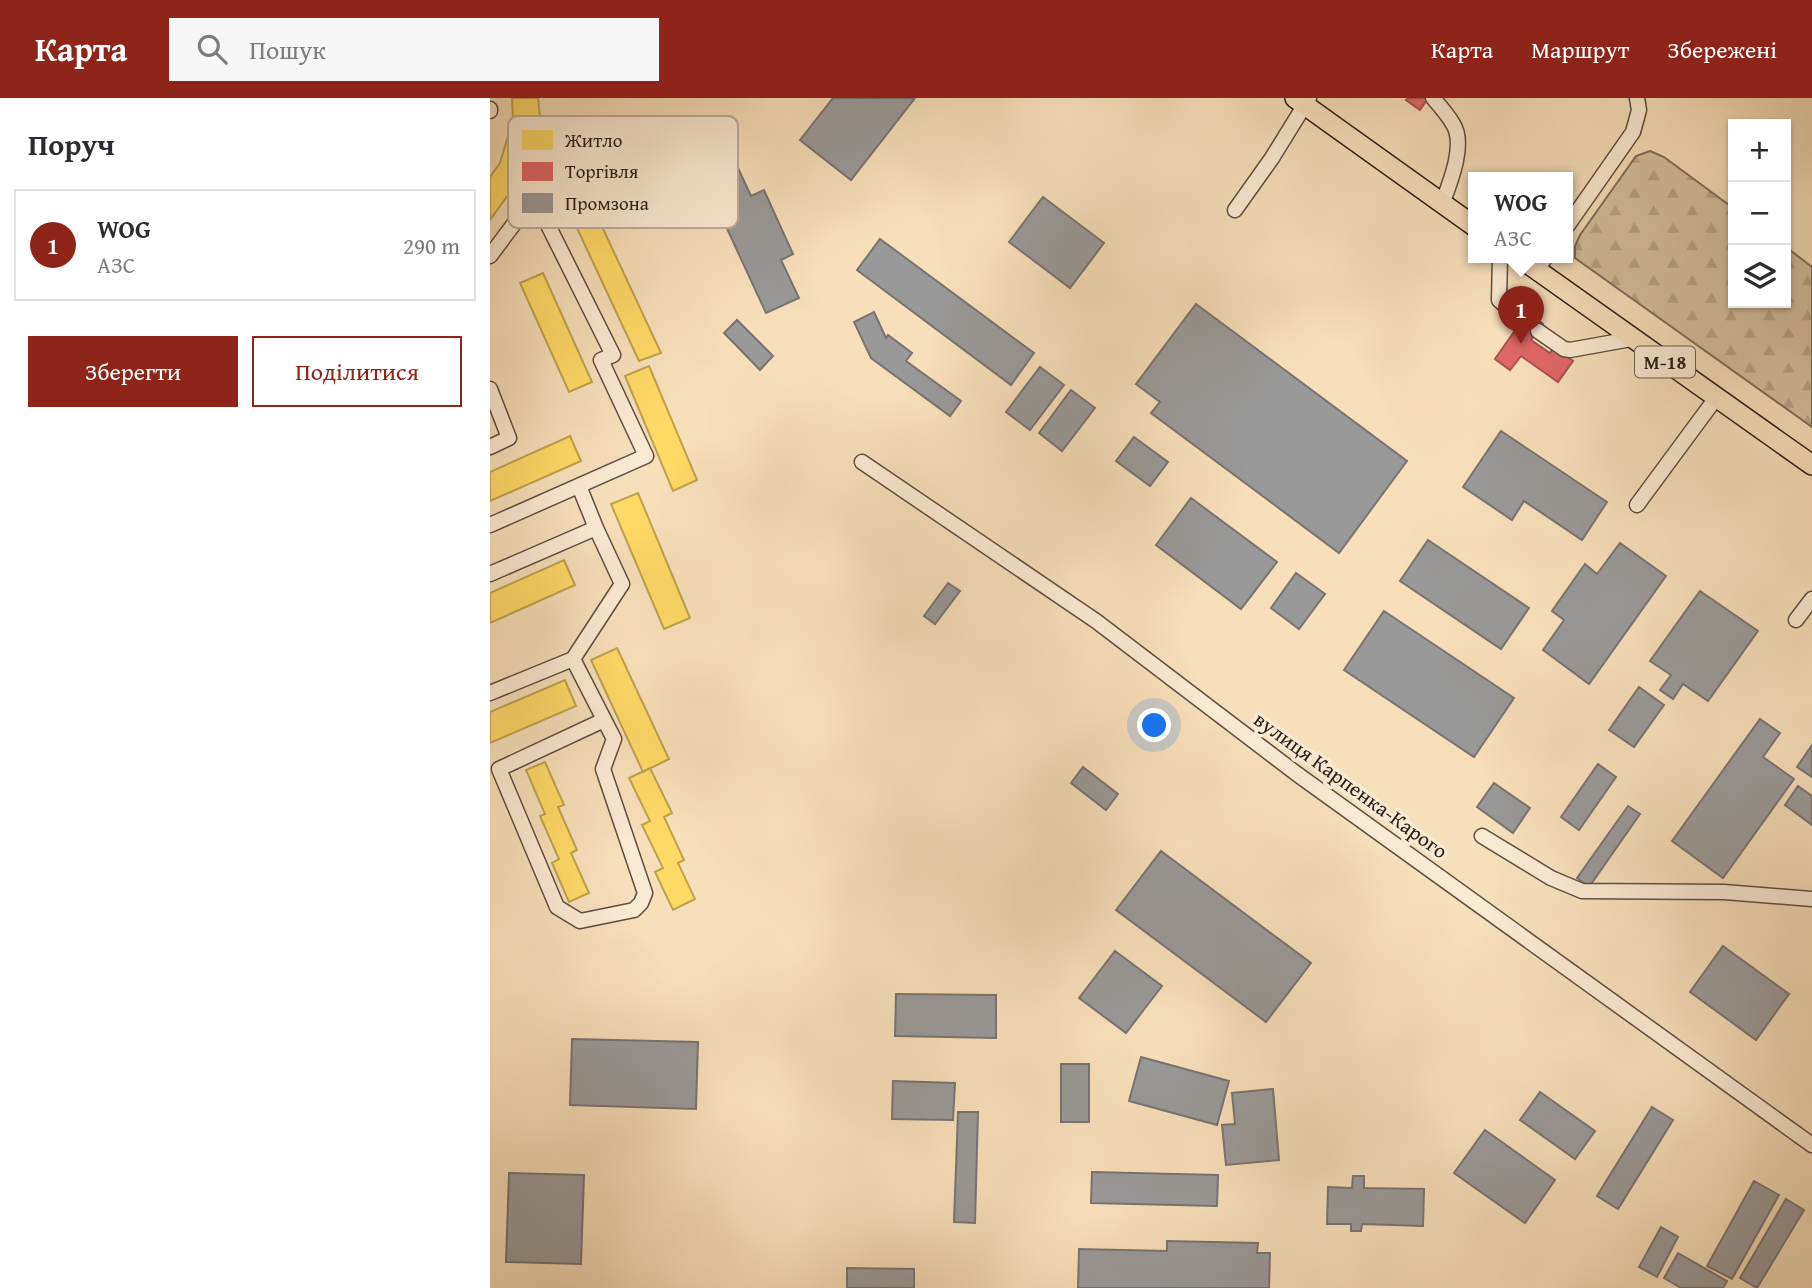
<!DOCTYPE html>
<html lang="uk">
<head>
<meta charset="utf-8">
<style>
	body { margin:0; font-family:"Gentium Book Plus",serif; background:#f7f7f7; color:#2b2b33 }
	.controls { position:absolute; right:21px; top:21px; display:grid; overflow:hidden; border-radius:0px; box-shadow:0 2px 5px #0004 }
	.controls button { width:63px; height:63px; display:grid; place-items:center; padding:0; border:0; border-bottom:2px solid #e1e1e2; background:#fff; color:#2b2b33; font:35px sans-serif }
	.you { position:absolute; left:665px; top:628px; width:24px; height:24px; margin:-18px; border:5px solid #fff; border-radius:50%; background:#1a73e8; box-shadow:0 0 0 10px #1a73e833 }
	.badge { display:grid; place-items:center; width:46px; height:46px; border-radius:50%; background:#8f2418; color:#fff; font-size:23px; font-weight:700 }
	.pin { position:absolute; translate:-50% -58px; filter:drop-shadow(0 2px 4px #0008) }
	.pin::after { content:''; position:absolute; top:37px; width:24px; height:21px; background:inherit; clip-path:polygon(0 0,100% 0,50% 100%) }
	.popup { position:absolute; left:978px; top:74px; width:105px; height:91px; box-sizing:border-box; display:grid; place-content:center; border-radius:0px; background:#fff; filter:drop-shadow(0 2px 5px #0005); font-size:23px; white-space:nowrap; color:#7c7c81 }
	.popup b { font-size:26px; color:#2b2b33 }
	.popup::after { content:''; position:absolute; left:50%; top:100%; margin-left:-14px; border:14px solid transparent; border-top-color:#fff }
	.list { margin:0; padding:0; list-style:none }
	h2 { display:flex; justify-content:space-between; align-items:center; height:91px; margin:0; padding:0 28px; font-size:30px }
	h2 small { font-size:23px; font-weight:400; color:#7c7c81 }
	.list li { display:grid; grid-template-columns:46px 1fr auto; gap:21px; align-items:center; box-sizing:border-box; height:112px; margin:0 14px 14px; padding:0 14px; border:2px solid #e1e1e2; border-radius:0px }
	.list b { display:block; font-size:26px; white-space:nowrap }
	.list p { margin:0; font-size:23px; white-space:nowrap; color:#7c7c81 }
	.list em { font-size:23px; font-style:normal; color:#7c7c81 }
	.actions { display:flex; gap:14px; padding:21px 28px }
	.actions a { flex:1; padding:16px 0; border:2px solid #8f2418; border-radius:0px; text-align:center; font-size:24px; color:#8f2418 }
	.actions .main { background:#8f2418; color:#fff }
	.icon { flex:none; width:38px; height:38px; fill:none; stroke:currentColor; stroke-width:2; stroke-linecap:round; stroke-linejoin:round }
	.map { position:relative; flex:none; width:1322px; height:1190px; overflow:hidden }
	header { display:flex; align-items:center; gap:42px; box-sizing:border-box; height:98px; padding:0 35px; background:#8f2418; color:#fff }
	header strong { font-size:33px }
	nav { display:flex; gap:38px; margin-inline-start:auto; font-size:24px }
	.search { width:490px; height:63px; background:#f7f7f7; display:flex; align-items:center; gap:18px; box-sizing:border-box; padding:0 24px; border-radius:0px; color:#7c7c81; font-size:26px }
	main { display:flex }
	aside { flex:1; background:#fff }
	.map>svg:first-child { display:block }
	.forest { fill:url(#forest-firs); stroke:#7f6e5a; stroke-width:2 }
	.homes { fill:#ffd966; stroke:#bfa14e; stroke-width:2 }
	.shops { fill:#e06666; stroke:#a9504e; stroke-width:2 }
	.industry { fill:#999; stroke:#787472; stroke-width:2 }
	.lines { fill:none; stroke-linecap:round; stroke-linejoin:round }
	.minor-casing { stroke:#5d4e3f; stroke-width:17 }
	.highway-casing { stroke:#2a1e16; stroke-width:22 }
	.minor { stroke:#faead2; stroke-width:14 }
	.highway { stroke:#f7dfb9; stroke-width:19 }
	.labels { text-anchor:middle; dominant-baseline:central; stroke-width:7; stroke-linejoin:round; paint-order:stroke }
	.shield { fill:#faead2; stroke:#685b4e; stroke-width:2 }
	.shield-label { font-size:19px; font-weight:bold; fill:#2a1e16 }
	.street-label { font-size:21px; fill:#2a1e16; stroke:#faead2 }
	.key { fill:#faead2; stroke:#bcad9a; stroke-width:2 }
	.key-label { font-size:19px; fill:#2a1e16 }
</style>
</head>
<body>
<header>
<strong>Карта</strong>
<div class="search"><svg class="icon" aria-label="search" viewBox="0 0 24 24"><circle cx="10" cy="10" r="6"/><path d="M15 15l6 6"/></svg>Пошук</div>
<nav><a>Карта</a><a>Маршрут</a><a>Збережені</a></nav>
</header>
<main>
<aside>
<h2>Поруч<small></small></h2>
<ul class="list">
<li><span class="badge">1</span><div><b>WOG</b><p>АЗС</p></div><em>290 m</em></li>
</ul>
<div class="actions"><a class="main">Зберегти</a><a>Поділитися</a></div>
</aside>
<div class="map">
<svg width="1322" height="1190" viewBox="0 0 1322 1190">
	<defs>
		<pattern id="forest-firs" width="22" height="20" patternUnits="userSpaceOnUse" patternTransform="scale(1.75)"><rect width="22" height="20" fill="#d4be9d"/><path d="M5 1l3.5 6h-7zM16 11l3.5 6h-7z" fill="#b6a386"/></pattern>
	</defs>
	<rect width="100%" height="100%" fill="#f7dfb9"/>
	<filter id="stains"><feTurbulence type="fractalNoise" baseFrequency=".00286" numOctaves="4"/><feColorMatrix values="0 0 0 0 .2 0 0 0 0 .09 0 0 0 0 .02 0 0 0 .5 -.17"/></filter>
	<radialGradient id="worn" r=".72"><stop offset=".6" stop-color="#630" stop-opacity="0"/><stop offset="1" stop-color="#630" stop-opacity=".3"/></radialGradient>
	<!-- forest -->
	<path class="forest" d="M1160,53l14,6 69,51v95h53v-56l26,20v160l-237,-169v-12l5,-11 56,-79z"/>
	<!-- homes -->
	<path class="homes" d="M22,0h26l2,19 -19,60 -31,43v-43l10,-14 13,-44z
		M94,90l77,165 -22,8 -76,-163z
		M53,175l49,109 -23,10 -49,-109z
		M159,268l48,114 -24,11 -48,-115z
		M80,338l11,25 -91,40v-29z
		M148,395l52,125 -26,11 -53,-125z
		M74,462l11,25 -85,38v-30z
		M127,550l52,111 -26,13 -52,-112z
		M75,582l11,26 -86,37v-31z
		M55,664l19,43 -6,2 19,43 -6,3 18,40 -20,9 -17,-39 7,-4 -19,-43 5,-2 -19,-44z
		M160,670l22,45 -8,4 20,43 -6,3 17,36 -22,11 -18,-38 8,-4 -21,-43 8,-4 -21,-43z"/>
	<!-- shops -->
	<path class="shops" d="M918,0h20l-8,12 -14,-10z
		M1038,214l15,12 -12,16 19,13 4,-6 19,14 -15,21 -37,-26 -11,14 -15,-11z"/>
	<!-- industry -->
	<path class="industry" d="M343,0h82l-64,82 -51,-40z
		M241,55l20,43 13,-6 29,64 -12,6 18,38 -33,15 -67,-145z
		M553,99l61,46 -34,45 -61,-46z
		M390,141l154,114 -23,32 -154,-115z
		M706,206l211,157 -68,92 -188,-140 9,-11 -24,-18z
		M384,214l12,26 2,-3 24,18 -6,8 55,40 -11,15 -79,-58 -17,-36z
		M247,222l36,36 -13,14 -36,-37z
		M550,269l24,18 -34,45 -24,-18z
		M581,292l24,18 -33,43 -23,-18z
		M1011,333l106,71 -25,38 -58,-39 -12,19 -49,-33z
		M644,339l34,25 -18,24 -34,-25z
		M701,400l86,64 -36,47 -85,-64z
		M938,442l101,68 -28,41 -101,-68z
		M1130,445l46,33 -77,108 -46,-34 21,-30 -12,-9 33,-47 12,10z
		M806,475l29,21 -26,35 -28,-21z
		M458,485l12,8 -25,33 -11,-8z
		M1210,493l58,40 -50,70 -25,-17 -10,15 -13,-9 11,-15 -21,-14z
		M894,513l130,87 -40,59 -130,-87z
		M1149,589l25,18 -30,42 -25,-17z
		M1270,621l20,14 -17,24 31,22 -71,99 -51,-37z
		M1322,647v32l-15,-10z
		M1108,666l18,13 -37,53 -18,-13z
		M593,669l35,27 -12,16 -35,-27z
		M1004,685l36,25 -17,25 -36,-26z
		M1308,688l14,10v29l-27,-20z
		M1138,708l12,8 -51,73 -12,-9z
		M671,753l150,112 -45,59 -150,-112z
		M1233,848l66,48 -33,46 -66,-48z
		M625,853l47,35 -36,47 -47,-35z
		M406,896l100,1v43l-101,-2z
		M82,941l126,3 -2,67 -126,-4z
		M651,959l88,24 -12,44 -88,-24z
		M571,966h28v58h-28z
		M403,983l62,2 -2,37 -61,-1z
		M783,991l6,71 -53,5 -4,-40 13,-1 -3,-31z
		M1050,994l55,39 -20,28 -55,-39z
		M1162,1009l21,13 -55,89 -21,-13z
		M468,1014h20l-3,111 -21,-1z
		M995,1032l70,50 -30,43 -71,-50z
		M602,1074l126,3 -1,31 -126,-3z
		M19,1075l75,2 -3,89 -75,-2z
		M863,1078h11v12l60,1 -1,37 -61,-2 -1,7h-10v-7h-24l1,-37 24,1z
		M1264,1083l25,14 -47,84 -25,-13z
		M1296,1101l18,11 -47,78 -17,-10z
		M1171,1129l17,10 -21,40 -18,-10z
		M677,1143l91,2 -1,10h13l-1,35h-191l1,-39 88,2z
		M1188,1155l49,28 -4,7h-42l-17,-10z
		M357,1170l67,1v19h-67z"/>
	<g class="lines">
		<!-- minor casing -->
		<g class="minor-casing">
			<path id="minor" d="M943,0c7,8 15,17 20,26 13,20 -3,59 -11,80
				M0,11v2
				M745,112l37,-52 37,-60
				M1078,127l65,-93 6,-22 -2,-12
				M0,158l44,-59 79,158 -12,5 45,96 -156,69
				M1010,160l-1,42 23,20
				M1047,172l8,-12
				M1048,233l26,18 6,1 61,-11
				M0,291l19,49 -19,9
				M372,364l234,159 201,153 515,371
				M1147,407l79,-107
				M0,476l106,-46 -17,-42
				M1306,522l16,-21
				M83,561l41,80 -11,30 42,124 -4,10 -7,7 -54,11 -23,-14 -58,-138 105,-49
				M0,595l83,-34 49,-75 -26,-56
				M992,738l69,42 31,13 142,1 88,7"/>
		</g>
		<!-- highway casing -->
		<g class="highway-casing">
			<path id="highway" d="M805,0l179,128
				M1030,160l292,207"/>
		</g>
		<!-- minor -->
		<use href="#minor" class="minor"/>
		<!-- highway -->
		<use href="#highway" class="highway"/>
	</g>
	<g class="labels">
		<!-- shield labels -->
		<rect class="shield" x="1145" y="248.5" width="60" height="31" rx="5"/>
		<g class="shield-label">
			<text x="1175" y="264">М-18</text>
		</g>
		<!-- street labels -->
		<g class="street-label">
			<text transform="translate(861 687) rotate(36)">вулиця Карпенка-Карого</text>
		</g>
	</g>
	<!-- legend -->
	<rect x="18" y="18" width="230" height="112" rx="10" class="key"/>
	<rect x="32" y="32" width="31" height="20" fill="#ffd966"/>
	<rect x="32" y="64" width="31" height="19" fill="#e06666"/>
	<rect x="32" y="95" width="31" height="20" fill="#999"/>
	<g class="key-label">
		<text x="75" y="49">Житло</text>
		<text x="75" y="80">Торгівля</text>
		<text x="75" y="112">Промзона</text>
	</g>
	<rect width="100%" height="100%" filter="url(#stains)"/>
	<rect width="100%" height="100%" fill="url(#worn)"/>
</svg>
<div class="controls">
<button>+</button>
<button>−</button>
<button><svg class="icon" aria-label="layers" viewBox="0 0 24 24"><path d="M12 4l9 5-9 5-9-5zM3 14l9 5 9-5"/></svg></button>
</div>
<div class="you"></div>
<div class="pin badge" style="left:1031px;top:246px">1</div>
<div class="popup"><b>WOG</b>АЗС</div>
</div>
</main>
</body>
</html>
